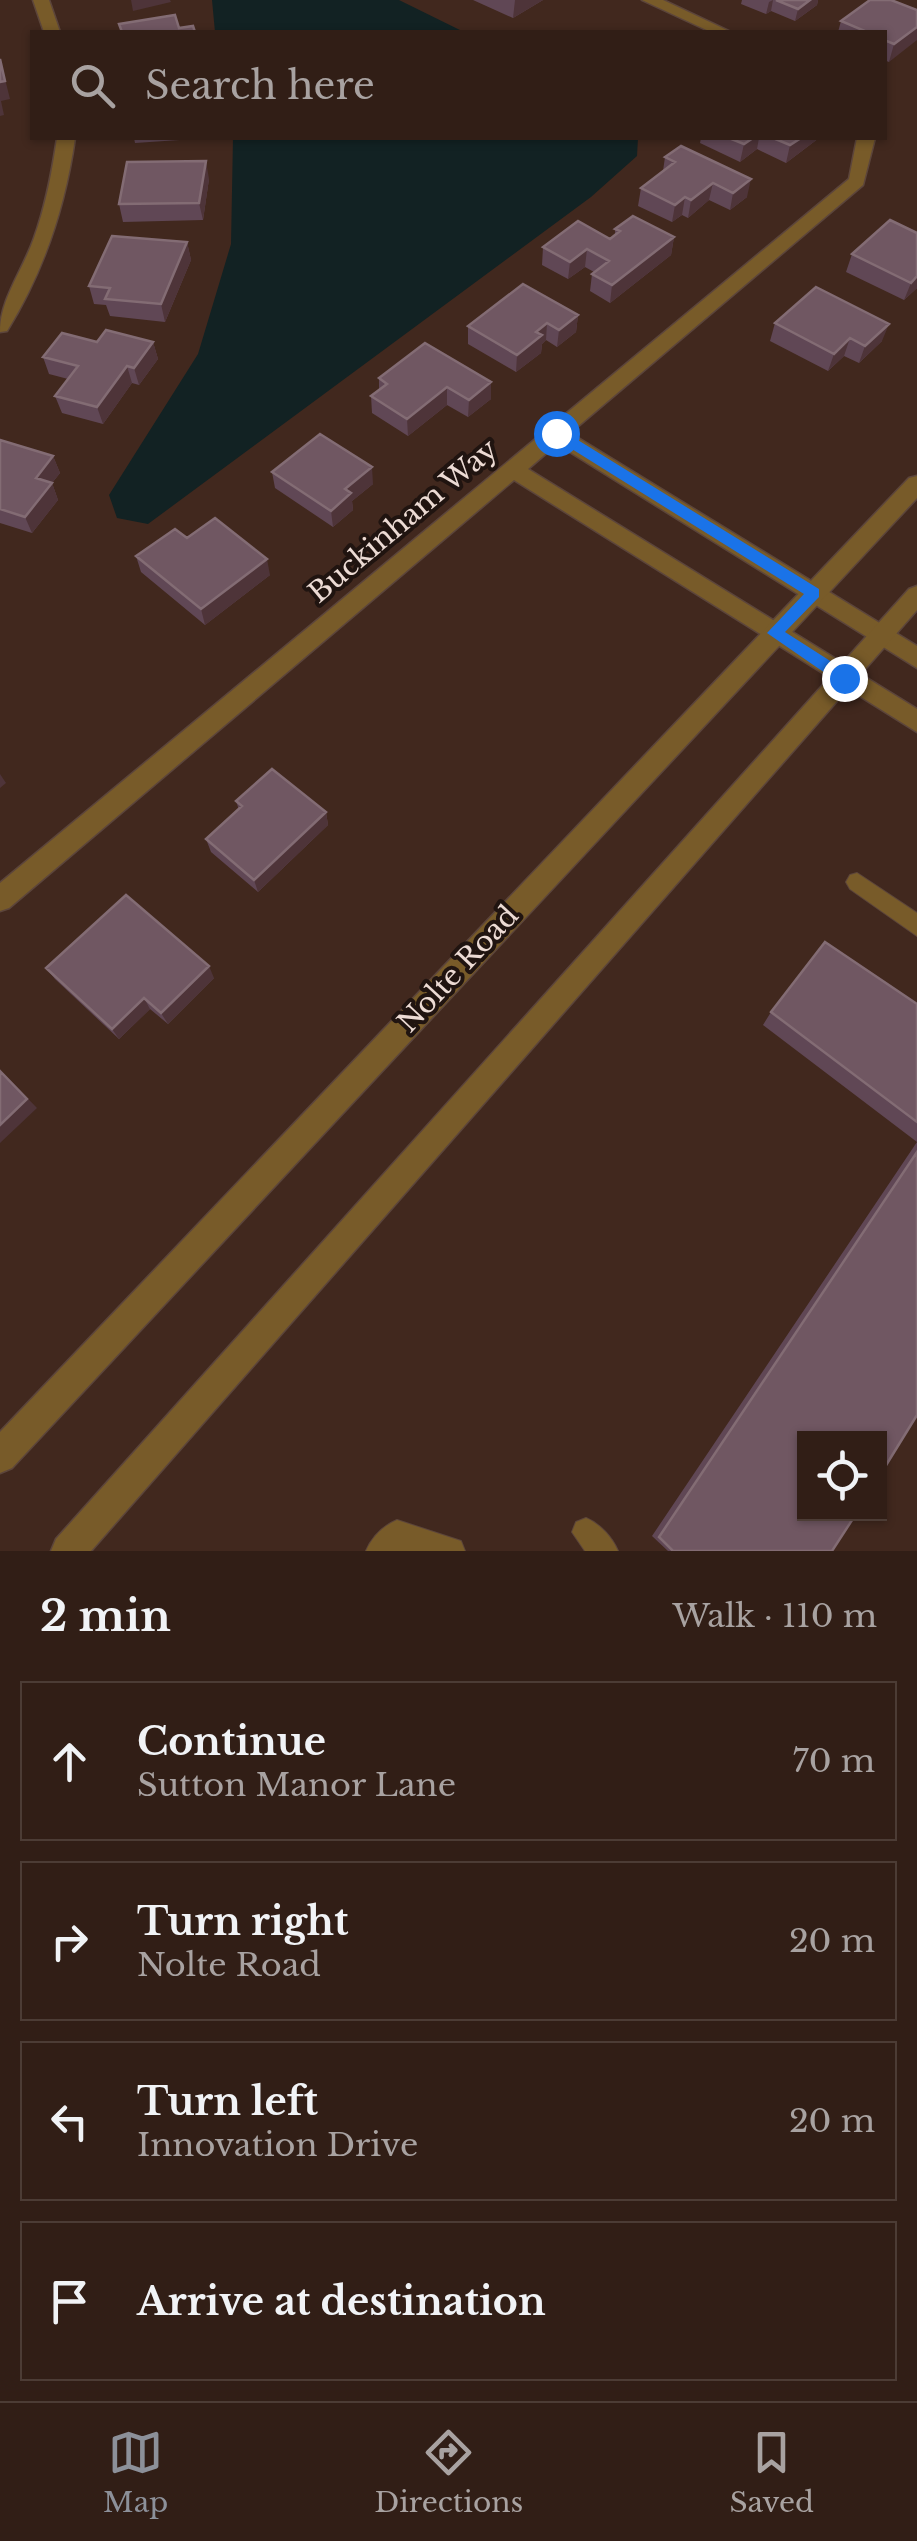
<!DOCTYPE html>
<html lang="en">
<head>
<meta charset="utf-8">
<style>
	body { margin:0; font-family:"Libre Baskerville",serif; background:#3d2b23; color:#f1f3f6 }
	.controls { position:absolute; right:30px; bottom:30px; display:grid; overflow:hidden; border-radius:0px; box-shadow:0 2px 8px #0004 }
	.controls button { width:90px; height:90px; display:grid; place-items:center; padding:0; border:0; border-bottom:2px solid #4c3c35; background:#311e16; color:#f1f3f6; font:50px sans-serif }
	.stop { position:absolute; width:30px; height:30px; margin:-22px; border:8px solid #1a73e8; border-radius:50%; background:#fff }
	.stop.end { background:#1a73e8; border-color:#fff; box-shadow:0 2px 10px #0008 }
	.list { margin:0; padding:0; list-style:none }
	h2 { display:flex; justify-content:space-between; align-items:center; height:130px; margin:0; padding:0 40px; font-size:42px }
	h2 small { font-size:32px; font-weight:400; color:#a8a2a1 }
	.list li { display:grid; grid-template-columns:65px 1fr auto; gap:30px; align-items:center; box-sizing:border-box; height:160px; margin:0 20px 20px; padding:0 20px; border:2px solid #4c3c35; border-radius:0px }
	.list b { display:block; font-size:38px; white-space:nowrap }
	.list p { margin:0; font-size:32px; white-space:nowrap; color:#a8a2a1 }
	.list em { font-size:32px; font-style:normal; color:#a8a2a1 }
	.icon { flex:none; width:55px; height:55px; fill:none; stroke:currentColor; stroke-width:2; stroke-linecap:round; stroke-linejoin:round }
	.map { position:relative; flex:none; width:917px; height:1551px; overflow:hidden }
	.search { position:absolute; background:#311e16; box-shadow:0 2px 8px #0004; left:30px; right:30px; top:30px; height:110px; display:flex; align-items:center; gap:25px; box-sizing:border-box; padding:0 35px; border-radius:0px; color:#a8a2a1; font-size:38px }
	.sheet { height:850px; background:#311e16 }
	nav { display:flex; justify-content:space-around; align-items:center; box-sizing:border-box; height:140px; border-top:2px solid #4c3c35; background:#311e16; font-size:28px; color:#a8a2a1 }
	nav a { display:grid; justify-items:center; gap:5px }
	nav .on { color:#8c9099 }
	.map>svg:first-child { display:block }
	.water { fill:#122223 }
	.lines { fill:none; stroke-linecap:round; stroke-linejoin:round }
	.service-casing { stroke:#5c453b; stroke-width:2 }
	.minor-casing { stroke:#5c453b; stroke-width:3 }
	.tertiary-casing { stroke:#5c453b; stroke-width:3 }
	.service { fill:#785b29; fill-rule:evenodd }
	.minor { fill:#785b29; fill-rule:evenodd }
	.tertiary { fill:#785b29; fill-rule:evenodd }
	.wall { fill:#604755 }
	.shaded-wall { fill:#4e3439 }
	.building { fill:#705762; stroke:#836c74; stroke-width:2.5 }
	.route { fill:#1a73e8 }
	.labels { text-anchor:middle; dominant-baseline:central; stroke-width:8; stroke-linejoin:round; paint-order:stroke }
	.street-label { font-size:28px; fill:#ecdbd4; stroke:#201410 }
</style>
</head>
<body>
<div class="map">
<svg width="917" height="1551" viewBox="0 0 917 1551">
	<rect width="100%" height="100%" fill="#41281e"/>
	<!-- water -->
	<path class="water" d="M212,0h187l65,32h-249z
		M233,138h405l-1,18 -46,41 -443,327 -31,-6 -8,-23 89,-141 33,-110z"/>
	<g class="lines">
		<!-- service casing -->
		<g class="service-casing">
			<path id="service" d="M857,873l60,40v23l-67,-47 -4,-7 4,-7z
				M586,1518c14,6 26,19 32,33h-33l-13,-19 4,-10z
				M397,1520l64,21 4,10h-99c6,-14 17,-25 31,-31z"/>
		</g>
		<!-- minor casing -->
		<g class="minor-casing">
			<path id="minor" d="M33,0h16l11,32h-16z
				M642,0h21l68,32h-20z
				M57,138h18c-10,70 -31,133 -68,193l-7,1c0,-33 23,-62 34,-94 12,-33 18,-66 23,-100z
				M857,138h18l-12,47 -293,248 347,213v22l-360,-224 -29,25 389,240v23l-403,-252 -505,428 -9,3v-28l849,-704z"/>
		</g>
		<!-- tertiary casing -->
		<g class="tertiary-casing">
			<path id="tertiary" d="M917,476v22l-905,970 -12,5v-41l909,-954z
				M917,586v24l-826,941h-40l5,-12 853,-950z"/>
		</g>
		<!-- service -->
		<use href="#service" class="service"/>
		<!-- minor -->
		<use href="#minor" class="minor"/>
		<!-- tertiary -->
		<use href="#tertiary" class="tertiary"/>
	</g>
	<!-- wall -->
	<path class="wall" d="M473,0h70l-30,18z
		M742,0h76l-1,5 -22,16 -24,-10 -5,3 -25,-10z
		M917,10l-28,52 -5,-2v-28h-46l3,-11z
		M134,138h75l-74,5z
		M701,138h118l-33,25 -29,-14 -17,13 -40,-19z
		M665,157l82,40 -17,13 -21,-10 -21,18 -6,-3 -10,7 -34,-16 3,-18 22,-17z
		M209,179l-6,41 -80,2 -4,-18z
		M890,220l27,68 -13,12 -58,-28 6,-18z
		M615,229l59,8 -3,18 -61,48 -20,-12 2,-17 2,-2 -9,-5 -17,12 -26,-14 1,-18 67,-8 5,-3z
		M187,242l4,18 -26,62 -55,-6 -4,-11 -12,-1 -5,-18z
		M578,315l-2,17 -19,15 -11,-7 -4,4 -1,9 -25,19 -48,-28v-18z
		M775,323l107,18 -23,22 -15,-7 -16,15 -58,-30z
		M97,342h56l5,17 -19,26 -7,-2 -29,41 -41,-11 -7,-17 13,-17 -19,-5 -6,-17z
		M379,378l112,4v17l-23,18 -21,-12 -39,31 -36,-23 -1,-17 8,-7z
		M0,440l53,16 7,17 -8,10 6,17 -26,33 -32,-10z
		M272,472l101,12 -21,17 1,9 -20,17 -58,-39z
		M187,538l83,37 -65,50 -64,-53 -5,-16z
		M236,801l90,11 2,13 -70,67 -47,-40 -5,-13 33,-29z
		M46,968l168,10 -46,46 -18,-15 -31,30 -64,-60z
		M917,1004v411l-85,136h-164l-16,-15 265,-394 -154,-117 8,-13z"/>
	<!-- shaded-wall -->
	<path class="shaded-wall" d="M131,0h39l1,2 -38,9z
		M515,0h28l-30,18z
		M773,0l-2,11 -5,3 3,-12z
		M810,0h8l-1,5 -22,16 3,-12z
		M917,27v13l-28,22 5,-18z
		M0,59l10,40 -9,2 3,14 -4,1z
		M753,138h6l-2,11 -17,13 4,-18z
		M801,138h18l-33,25 4,-18z
		M206,161l3,18 -6,41 -4,-17z
		M751,179l-4,18 -17,13 3,-17z
		M713,183l-4,17 -21,18 3,-18z
		M685,197l-3,18 -10,7 3,-17z
		M674,237l-3,18 -61,48 2,-18z
		M187,242l4,18 -26,62 -4,-18z
		M587,249l-2,18 -17,12 2,-17z
		M917,276v12l-13,12 7,-17z
		M578,315l-2,17 -19,15 2,-17z
		M547,323l-1,17 -4,4 -1,9 -25,19 1,-17 19,-23z
		M889,324l-7,17 -23,22 6,-17z
		M850,338l-6,18 -16,15 6,-17z
		M153,342l5,17 -19,26 -5,-17z
		M127,366l5,17 -29,41 -6,-17z
		M491,382v17l-23,18 1,-17z
		M447,387v18l-39,31 -1,-17z
		M53,456l7,17 -8,10 6,17 -26,33 -7,-16 11,-39z
		M372,467l1,17 -21,17 1,9 -20,17 -2,-16 14,-22z
		M267,559l3,16 -65,50 -4,-16z
		M0,774l6,9 -6,5z
		M326,812l2,13 -70,67 -4,-12z
		M209,966l5,12 -46,46 -7,-11z
		M144,998l6,11 -31,30 -7,-10z
		M0,1070l37,38 -37,35z"/>
	<!-- building -->
	<path class="building" d="M776,0h34l-12,9z
		M870,0h21l26,10v17l-23,17 -10,-4v-8h-17l-26,-11z
		M175,15l4,13 14,-2 2,6h-73l-3,-8z
		M0,59l5,22 -5,1z
		M729,138h24l-9,6z
		M773,138h28l-11,7z
		M681,146l70,33 -18,14 -20,-10 -22,17 -6,-3 -10,8 -34,-17 34,-26 -10,-5z
		M206,161l-7,42 -80,1 8,-42z
		M633,216l41,21 -62,48 -20,-11 17,-13 -22,-12 -17,13 -27,-15 35,-26 32,18 10,-8 -5,-2z
		M890,220l27,13v43l-6,7 -59,-29z
		M112,236l75,6 -26,62 -56,-5 5,-11 -21,-2z
		M523,284l55,31 -19,15 -12,-7 -11,9 6,3 -25,20 -49,-29z
		M816,287l73,37 -24,22 -15,-8 -16,16 -59,-31z
		M106,330l47,12 -19,26 -7,-2 -30,41 -42,-11 23,-30 -35,-9 19,-24 35,9z
		M425,343l66,39 -22,18 -22,-13 -40,32 -36,-23 16,-12 -8,-6z
		M320,434l52,33 -27,22 6,4 -20,18 -59,-39z
		M0,440l53,16 -17,22 16,5 -27,34 -25,-8z
		M215,518l52,41 -66,50 -65,-53 39,-27 12,9z
		M272,769l54,43 -72,68 -48,-41 36,-33 -6,-5z
		M126,895l83,71 -48,47 -17,-15 -32,31 -66,-61z
		M825,942l92,62v118l-146,-110z
		M0,1071l27,28 -27,26z
		M917,1152v263l-37,60v-37h-76v76h52l-24,37h-159l-14,-14z"/>
	<!-- route -->
	<path class="route" d="M551,429h9l259,160v8l-34,35 64,41v9h-11l-71,-49 37,-39 -253,-158z"/>
	<g class="labels">
		<!-- street labels -->
		<g class="street-label">
			<text transform="translate(403 521) rotate(-40)">Buckinham Way</text>
			<text transform="translate(458 969) rotate(-47)">Nolte Road</text>
		</g>
	</g>
</svg>
<div class="controls">
<button><svg class="icon" aria-label="locate" viewBox="0 0 24 24"><circle cx="12" cy="12" r="6"/><path d="M12 2v4M12 18v4M2 12h4M18 12h4"/></svg></button>
</div>
<div class="stop" style="left:556px;top:433px"></div>
<div class="stop end" style="left:844px;top:678px"></div>
<div class="search"><svg class="icon" aria-label="search" viewBox="0 0 24 24"><circle cx="10" cy="10" r="6"/><path d="M15 15l6 6"/></svg>Search here</div>
</div>
<section class="sheet">
<h2>2 min<small>Walk · 110 m</small></h2>
<ul class="list">
<li><svg class="icon" aria-label="ahead" viewBox="0 0 24 24"><path d="M12 20V5M6 11l6-6 6 6"/></svg><div><b>Continue</b><p>Sutton Manor Lane</p></div><em>70 m</em></li>
<li><svg class="icon" aria-label="right" viewBox="0 0 24 24"><path d="M7 20v-9h11M14 6l5 5-5 5"/></svg><div><b>Turn right</b><p>Nolte Road</p></div><em>20 m</em></li>
<li><svg class="icon" aria-label="left" viewBox="0 0 24 24"><path d="M17 20v-9H6M10 6l-5 5 5 5"/></svg><div><b>Turn left</b><p>Innovation Drive</p></div><em>20 m</em></li>
<li><svg class="icon" aria-label="arrive" viewBox="0 0 24 24"><path d="M6 21V4h12l-3 4 3 4H6"/></svg><div><b>Arrive at destination</b></div></li>
</ul>
</section>
<nav>
<a class="on"><svg class="icon" aria-label="map" viewBox="0 0 24 24"><path d="M3 6l6-2 6 2 6-2v14l-6 2-6-2-6 2zM9 4v14M15 6v14"/></svg>Map</a>
<a><svg class="icon" aria-label="directions" viewBox="0 0 24 24"><path d="M12 3l9 9-9 9-9-9zM9 14v-3h6M13 9l2 2-2 2"/></svg>Directions</a>
<a><svg class="icon" aria-label="saved" viewBox="0 0 24 24"><path d="M7 4h10v16l-5-4-5 4z"/></svg>Saved</a>
</nav>
</body>
</html>
